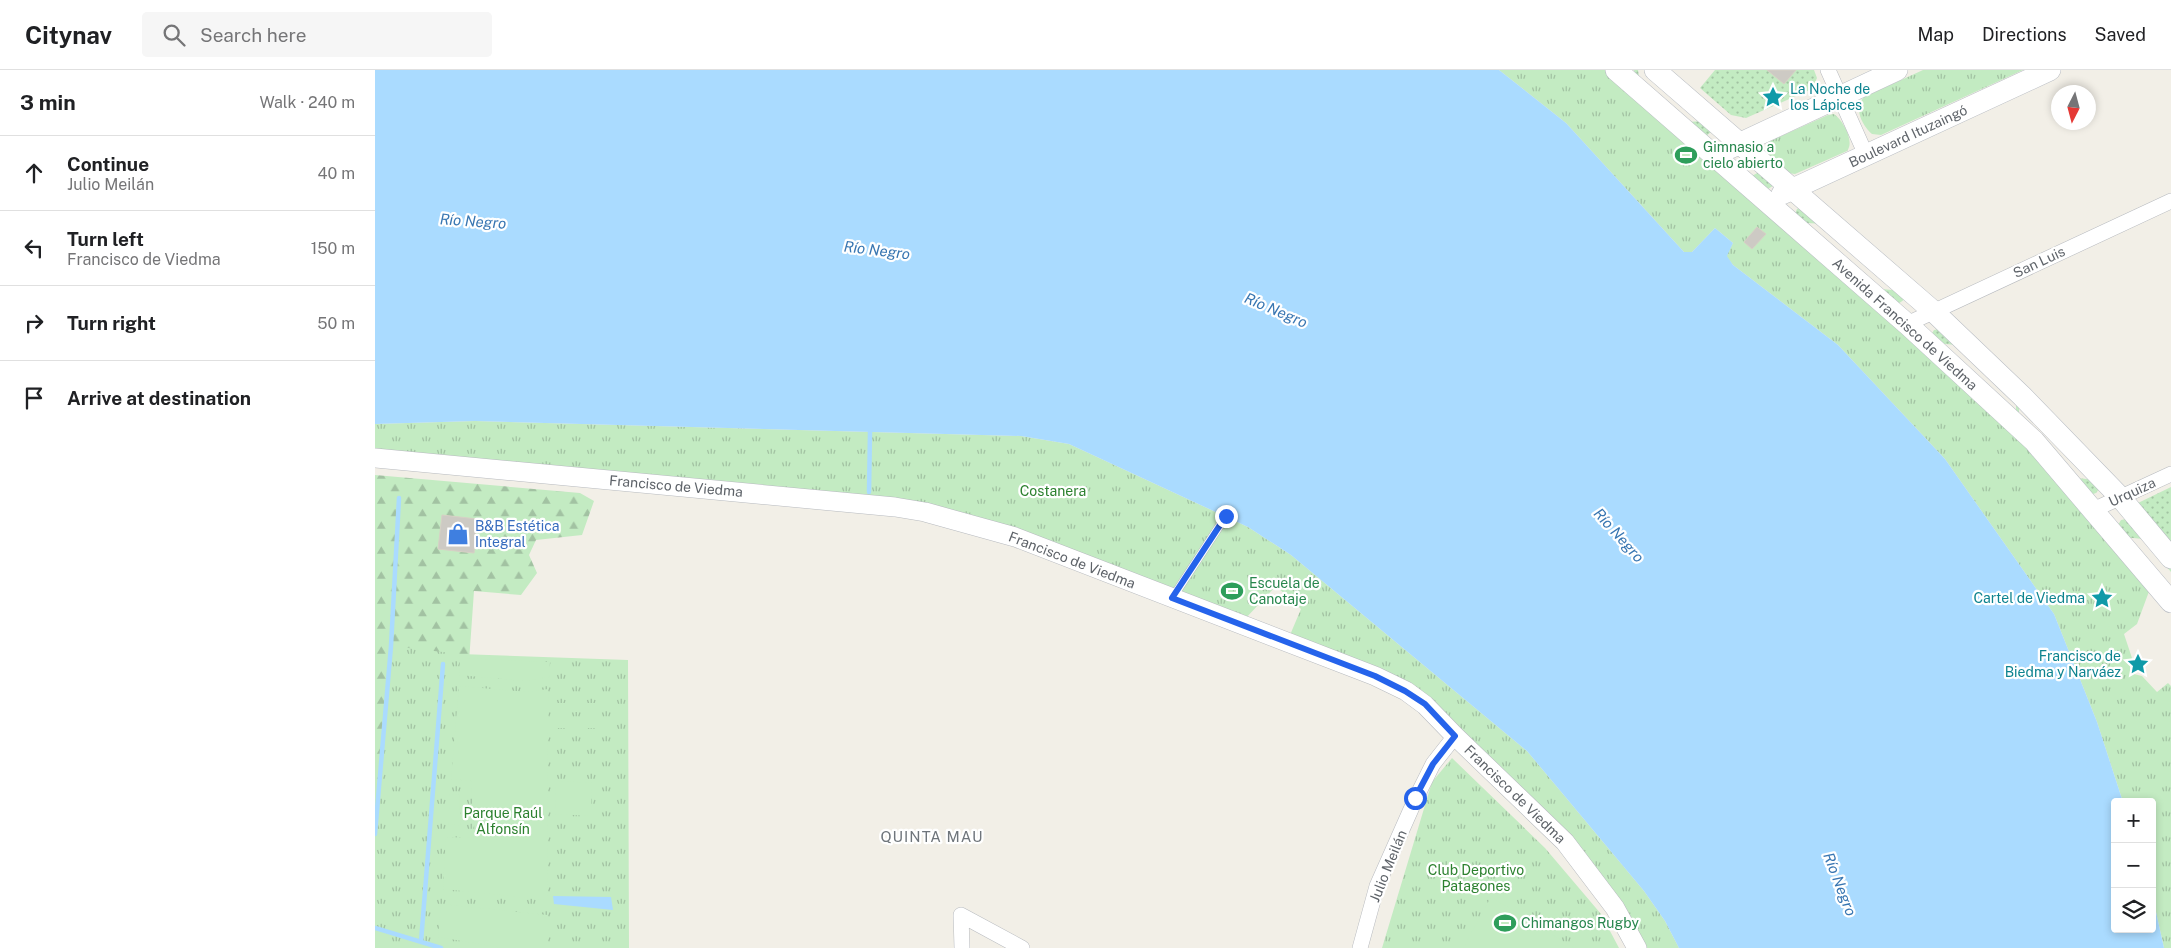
<!DOCTYPE html>
<html lang="en">
<head>
<meta charset="utf-8">
<style>
	body { margin:0; font-family:"Public Sans",sans-serif; background:#f6f6f6; color:#202124 }
	.controls { position:absolute; right:15px; bottom:15px; display:grid; overflow:hidden; border-radius:5px; box-shadow:0 2px 8px #0003 }
	.controls button { width:45px; height:45px; display:grid; place-items:center; padding:0; border:0; border-bottom:1px solid #e0e0e0; background:#fff; color:#202124; font:25px sans-serif }
	.compass { position:absolute; left:1676px; top:15px; width:45px; height:45px; border-radius:50%; background:#fff; box-shadow:0 2px 8px #0003; rotate:186deg }
	.stop { position:absolute; width:15px; height:15px; margin:-11px; border:4px solid #2563eb; border-radius:50%; background:#fff }
	.stop.end { background:#2563eb; border-color:#fff; box-shadow:0 1px 5px #0008 }
	.list { margin:0; padding:0; list-style:none }
	h2 { display:flex; justify-content:space-between; align-items:center; height:65px; margin:0; padding:0 20px; font-size:21px }
	h2 small { font-size:16px; font-weight:400; color:#757577 }
	.list li { display:grid; grid-template-columns:32px 1fr auto; gap:15px; align-items:center; box-sizing:border-box; height:75px; padding:0 20px; border-top:1px solid #e0e0e0 }
	.list b { display:block; font-size:19px; white-space:nowrap }
	.list p { margin:0; font-size:16px; white-space:nowrap; color:#757577 }
	.list em { font-size:16px; font-style:normal; color:#757577 }
	.icon { flex:none; width:28px; height:28px; fill:none; stroke:currentColor; stroke-width:2; stroke-linecap:round; stroke-linejoin:round }
	.map { position:relative; flex:none; width:1796px; height:878px; overflow:hidden }
	header { display:flex; align-items:center; gap:30px; box-sizing:border-box; height:70px; padding:0 25px; background:#fff; border-bottom:1px solid #e0e0e0 }
	header strong { font-size:24px }
	nav { display:flex; gap:28px; margin-inline-start:auto; font-size:18px }
	.search { width:350px; height:45px; background:#f6f6f6; display:flex; align-items:center; gap:12px; box-sizing:border-box; padding:0 18px; border-radius:5px; color:#757577; font-size:19px }
	main { display:flex }
	aside { flex:1; background:#fff }
	.map>svg:first-child { display:block }
	.grass { fill:url(#grass-dots) }
	.forest { fill:url(#forest-firs) }
	.park { fill:url(#park-tufts) }
	.garden { fill:#c3ebc2 }
	.water { fill:#aadbff }
	.lines { fill:none; stroke-linecap:round; stroke-linejoin:round }
	.stream { stroke:#aadbff; stroke-width:4.5 }
	.building { fill:#cdcac4; stroke:#d7d1c5 }
	.service-casing { stroke:#b7babf; stroke-width:9 }
	.minor-casing { stroke:#b7babf; stroke-width:16 }
	.tertiary-casing { stroke:#b7babf; stroke-width:20 }
	.secondary-casing { stroke:#babec4; stroke-width:22 }
	.service { stroke:#fff; stroke-width:8 }
	.minor { stroke:#fff; stroke-width:15 }
	.tertiary { stroke:#fff; stroke-width:19 }
	.secondary { stroke:#fff; stroke-width:21 }
	.route { stroke:#2563eb; stroke-width:6 }
	.labels { text-anchor:middle; dominant-baseline:central; stroke-width:4.5; stroke-linejoin:round; paint-order:stroke }
	.culture-label { font-size:14px; fill:#0d838f; stroke:#fff; text-anchor:end }
	.street-label { font-size:14px; fill:#5e6369; stroke:#fff }
	.leisure-label { font-size:14px; fill:#27864d; stroke:#fff; text-anchor:start }
	.park-label { font-size:14px; fill:#2c812f; stroke:#fff }
	.shop-label { font-size:14px; fill:#366cbe; stroke:#fff; text-anchor:start }
	.water-label { font-size:15px; font-style:italic; fill:#3876b2; stroke:#fff }
	.neighbourhood-label { font-size:15px; letter-spacing:1px; fill:#6f757b; stroke:#fff }
</style>
</head>
<body>
<header>
<strong>Citynav</strong>
<div class="search"><svg class="icon" aria-label="search" viewBox="0 0 24 24"><circle cx="10" cy="10" r="6"/><path d="M15 15l6 6"/></svg>Search here</div>
<nav><a>Map</a><a>Directions</a><a>Saved</a></nav>
</header>
<main>
<aside>
<h2>3 min<small>Walk · 240 m</small></h2>
<ul class="list">
<li><svg class="icon" aria-label="ahead" viewBox="0 0 24 24"><path d="M12 20V5M6 11l6-6 6 6"/></svg><div><b>Continue</b><p>Julio Meilán</p></div><em>40 m</em></li>
<li><svg class="icon" aria-label="left" viewBox="0 0 24 24"><path d="M17 20v-9H6M10 6l-5 5 5 5"/></svg><div><b>Turn left</b><p>Francisco de Viedma</p></div><em>150 m</em></li>
<li><svg class="icon" aria-label="right" viewBox="0 0 24 24"><path d="M7 20v-9h11M14 6l5 5-5 5"/></svg><div><b>Turn right</b></div><em>50 m</em></li>
<li><svg class="icon" aria-label="arrive" viewBox="0 0 24 24"><path d="M6 21V4h12l-3 4 3 4H6"/></svg><div><b>Arrive at destination</b></div></li>
</ul>
</aside>
<div class="map">
<svg width="1796" height="878" viewBox="0 0 1796 878">
	<defs>
		<pattern id="grass-dots" width="8" height="8" patternUnits="userSpaceOnUse" patternTransform="scale(1.25)"><rect width="8" height="8" fill="#c3ebc2"/><path d="M2 2h.1M6 6h.1" fill="none" stroke="#a2c2a2" stroke-width="1.8" stroke-linecap="round"/></pattern>
		<pattern id="forest-firs" width="22" height="20" patternUnits="userSpaceOnUse" patternTransform="scale(1.25)"><rect width="22" height="20" fill="#c3ebc2"/><path d="M5 1l3.5 6h-7zM16 11l3.5 6h-7z" fill="#a2c2a2"/></pattern>
		<pattern id="park-tufts" width="24" height="20" patternUnits="userSpaceOnUse" patternTransform="scale(1.25)"><rect width="24" height="20" fill="#c3ebc2"/><path d="M3 7l-1-3M5 7V3M7 7l1-3M15 17l-1-3M17 17v-4M19 17l1-3" fill="none" stroke="#a2c2a2"/></pattern>
	</defs>
	<rect width="100%" height="100%" fill="#f2efe7"/>
	<!-- grass -->
	<path class="grass" d="M1259,0h4l2,12 47,40 18,-1 6,11 -6,5 -68,-54z
		M1340,0h99l3,8 -5,11 -66,29 -15,-3 -31,-27z
		M1388,100l11,15 -9,6 -17,-13z
		M1427,137l22,17 -17,-1 74,66 22,2 2,8 -7,5 -103,-90 2,-5z
		M1564,259l80,70v17l58,62 19,2 3,9 -3,4 -6,2 -74,-77v-18l-59,-55 -23,-2 -3,-8 3,-5z
		M1796,417v62l-33,-46z
		M1751,449l45,47v6l-28,-33 -20,-2 -5,-12 3,-5z"/>
	<!-- forest -->
	<path class="forest" d="M0,405l205,18 14,8 -12,34 -46,5 -7,15 8,18 -16,22 -47,-4 -16,227 -83,130z"/>
	<!-- park -->
	<path class="park" d="M1124,0h108l422,376 122,140 -14,38 -13,10 8,24 -2,4v9l4,3 8,2 15,16 11,-9 3,3v262h-7l-12,-54v-92h-29l-26,-80 -43,-108 -109,-155 -107,-114 -105,-80 -7,-9 7,-13 -18,-15 -23,24h-8l-118,-129z
		M1548,0h100l-142,65 -9,-1c-10,-9 -19,-26 -8,-37z
		M1459,44c9,6 21,28 13,37l-52,23c-10,0 -26,-15 -29,-24l4,-9 58,-26z
		M100,351l546,15 48,8 179,83 43,28 236,196 117,140 21,30 14,27h-35l-72,-110 -145,-143 -48,-27 -89,-33 11,-26 -25,-23 -31,33 -228,-89 -642,-79v-27z
		M16,576l69,8 168,6 1,288h-254v-114z
		M1077,688l93,90 56,66 18,34h-237l50,-166z"/>
	<!-- garden -->
	<path class="garden" d="M85,588l90,4 -1,15 -26,4 -64,-6z
		M84,616l68,6 21,-3 1,14h49v9h-50l1,8h48v8h-49l-1,172 -104,-11 3,-52 29,1 -4,-57 -20,-2z
		M181,711l36,2 -1,33 -36,-2z
		M75,724l9,1 2,31 -13,-2z
		M1116,827l83,51h-111z
		M66,834l107,11v33h-45l-65,-11z"/>
	<!-- water -->
	<path class="water" d="M0,0h1124l67,53 118,129h8l23,-24 18,15 -6,13 6,9 105,80 107,114 109,155 43,108 26,80h-8v127h37v-35l12,54h-485l-14,-27 -21,-30 -117,-140 -236,-196 -43,-28 -179,-83 -48,-8 -546,-15 -100,3z
		M178,826l58,1 2,13 -59,-6z"/>
	<g class="lines">
		<!-- stream -->
		<path class="stream" d="M494,422l1,-60
			M0,764l16,-188 8,-148
			M0,858l66,20
			M46,872l22,-278"/>
	</g>
	<!-- building -->
	<path class="building" d="M1392,0h29l-12,14z
		M1382,157l9,7 -14,15 -8,-7z
		M67,445l35,4 -3,34 -36,-4z"/>
	<g class="lines">
		<!-- service casing -->
		<g class="service-casing">
			<path id="service" d="M798,527l53,-81"/>
		</g>
		<!-- minor casing -->
		<g class="minor-casing">
			<path id="minor" d="M1453,0l38,85
				M1532,254l264,-123
				M1718,440l78,-36
				M587,878l-1,-33 61,33
				M985,878l17,-62 39,-88 17,-34 22,-28"/>
		</g>
		<!-- tertiary casing -->
		<g class="tertiary-casing">
			<path id="tertiary" d="M0,388l520,49 30,5 90,25 360,139 31,15 19,14 30,31 110,106 50,66 22,40"/>
		</g>
		<!-- secondary casing -->
		<g class="secondary-casing">
			<path id="secondary" d="M1241,0l291,254 127,117 137,161
				M1280,0l278,241 89,85 98,101 51,61
				M1355,78l167,-78
				M1407,124l268,-124"/>
		</g>
		<!-- service -->
		<use href="#service" class="service"/>
		<!-- minor -->
		<use href="#minor" class="minor"/>
		<!-- tertiary -->
		<use href="#tertiary" class="tertiary"/>
		<!-- secondary -->
		<use href="#secondary" class="secondary"/>
	</g>
	<g class="lines">
		<!-- route -->
		<path class="route" d="M851,446l-54,82 203,78 30,15 20,13 30,32 -22,28 -18,34"/>
	</g>
	<!-- icons -->
	<defs>
		<g id="sight-bare" transform="scale(1.725)"><path d="M0-6L1.8-2.2L6-1.7L2.9 1.2L3.7 5.4L0 3.3L-3.7 5.4L-2.9 1.2L-6-1.7L-1.8-2.2Z" fill="#0f9aa8" stroke="#fff" stroke-width="2.5" paint-order="stroke"/></g>
		<g id="stadium-bare" transform="scale(1.725)"><path d="M0-5a6.5 5 0 1 0 0 10a6.5 5 0 1 0 0-10ZM-3.5-1.8h7v3.6h-7Z" fill="#2e9e5b" stroke="#fff" stroke-width="2.5" paint-order="stroke"/></g>
		<g id="shop-bare" transform="scale(1.725)"><path d="M-5-2.5h2.3a2.7 3.5 0 0 1 5.4 0H5L5.5 6h-11ZM-1.5-2.5h3a1.5 2.3 0 0 0-3 0Z" fill="#3f7fe0" stroke="#fff" stroke-width="2.5" paint-order="stroke"/></g>
	</defs>
	<g fill-rule="evenodd">
		<use href="#sight-bare" x="1398" y="27"/>
		<use href="#stadium-bare" x="1311" y="85"/>
		<use href="#shop-bare" x="83" y="464"/>
		<use href="#stadium-bare" x="857" y="521"/>
		<use href="#sight-bare" x="1727" y="528"/>
		<use href="#sight-bare" x="1763" y="594"/>
		<use href="#stadium-bare" x="1130" y="853"/>
	</g>
	<g class="labels">
		<!-- culture labels -->
		<g class="culture-label">
			<text x="1415" y="19" text-anchor="start">La Noche de<tspan x="1415" dy="16">los Lápices</tspan></text>
			<text x="1710" y="528">Cartel de Viedma</text>
			<text x="1746" y="586">Francisco de<tspan x="1746" dy="16">Biedma y Narváez</tspan></text>
		</g>
		<!-- street labels -->
		<g class="street-label">
			<text transform="translate(1533 66) rotate(-25)">Boulevard Ituzaingó</text>
			<text transform="translate(1664 192) rotate(-25)">San Luis</text>
			<text transform="translate(1530 254) rotate(42)">Avenida Francisco de Viedma</text>
			<text transform="translate(301 416) rotate(5)">Francisco de Viedma</text>
			<text transform="translate(1757 422) rotate(-25)">Urquiza</text>
			<text transform="translate(697 490) rotate(21)">Francisco de Viedma</text>
			<text transform="translate(1140 724) rotate(44)">Francisco de Viedma</text>
			<text transform="translate(1013 796) rotate(-68)">Julio Meilán</text>
		</g>
		<!-- leisure labels -->
		<g class="leisure-label">
			<text x="1328" y="77">Gimnasio a<tspan x="1328" dy="16">cielo abierto</tspan></text>
			<text x="874" y="513">Escuela de<tspan x="874" dy="16">Canotaje</tspan></text>
			<text x="1146" y="853">Chimangos Rugby</text>
		</g>
		<!-- park labels -->
		<g class="park-label">
			<text x="678" y="421">Costanera</text>
			<text x="128" y="743">Parque Raúl<tspan x="128" dy="16">Alfonsín</tspan></text>
			<text x="1101" y="800">Club Deportivo<tspan x="1101" dy="16">Patagones</tspan></text>
		</g>
		<!-- shop labels -->
		<g class="shop-label">
			<text x="100" y="456">B&amp;B Estética<tspan x="100" dy="16">Integral</tspan></text>
		</g>
		<!-- water labels -->
		<g class="water-label">
			<text transform="translate(98 151) rotate(4)">Río Negro</text>
			<text transform="translate(502 180) rotate(7)">Río Negro</text>
			<text transform="translate(901 240) rotate(23)">Río Negro</text>
			<text transform="translate(1244 465) rotate(48)">Río Negro</text>
			<text transform="translate(1465 814) rotate(69)">Río Negro</text>
		</g>
		<!-- neighbourhood labels -->
		<g class="neighbourhood-label">
			<text x="557" y="766">QUINTA MAU</text>
		</g>
	</g>
</svg>
<div class="controls">
<button>+</button>
<button>−</button>
<button><svg class="icon" aria-label="layers" viewBox="0 0 24 24"><path d="M12 4l9 5-9 5-9-5zM3 14l9 5 9-5"/></svg></button>
</div>
<svg class="compass" viewBox="-18 -18 36 36"><path d="M0-13l5 13h-10z" fill="#e53935"/><path d="M0 13l5-13h-10z" fill="#757577"/></svg>
<div class="stop" style="left:1040px;top:728px"></div>
<div class="stop end" style="left:851px;top:446px"></div>
</div>
</main>
</body>
</html>
